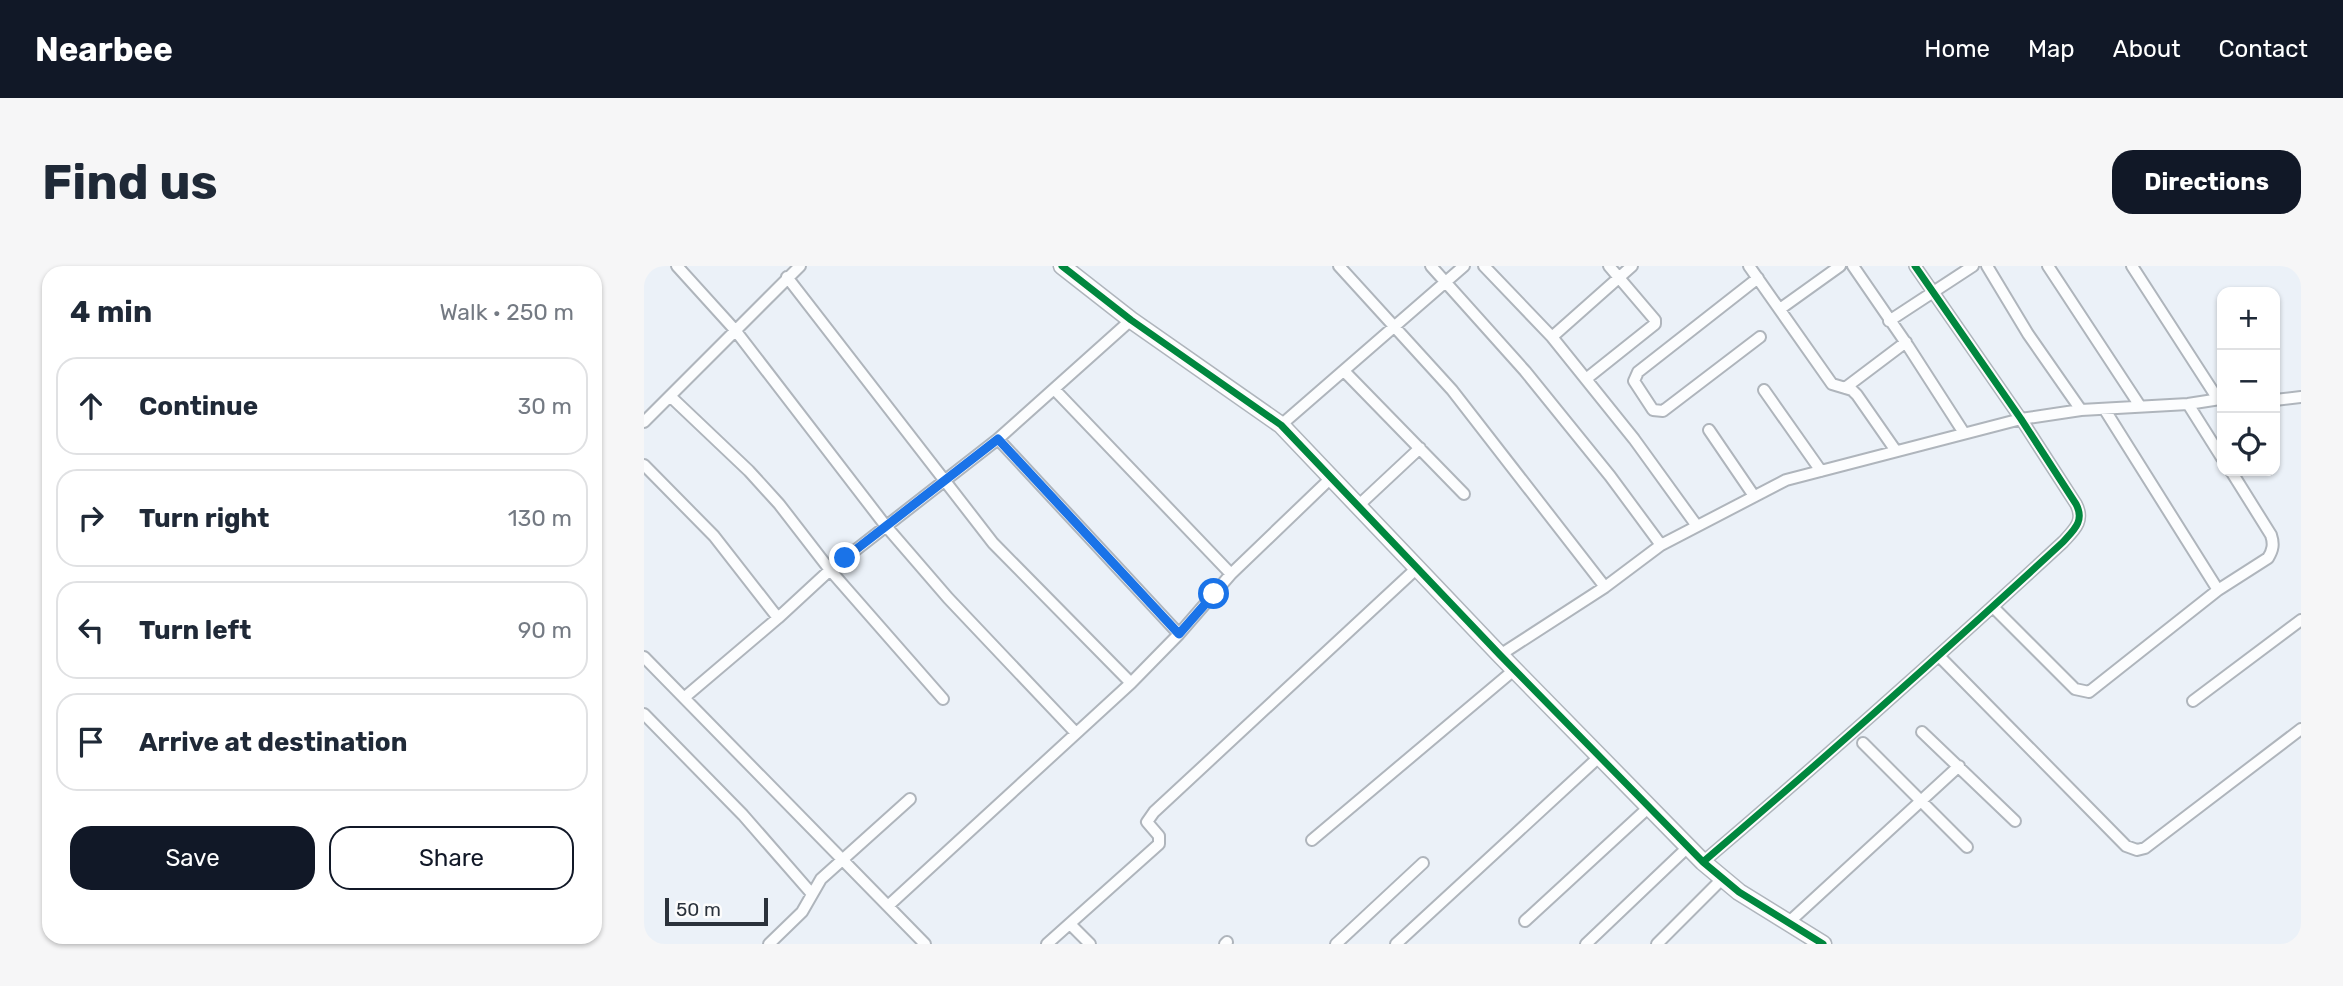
<!DOCTYPE html>
<html lang="en">
<head>
<meta charset="utf-8">
<style>
	body { margin:0; font-family:Rubik,sans-serif; background:#f6f6f7; color:#1f2937 }
	.controls { position:absolute; right:21px; top:21px; display:grid; overflow:hidden; border-radius:14px; box-shadow:0 2px 5px #0004 }
	.controls button { width:63px; height:63px; display:grid; place-items:center; padding:0; border:0; border-bottom:2px solid #e0e1e3; background:#fff; color:#1f2937; font:35px sans-serif }
	.scale { position:absolute; left:21px; bottom:18px; width:103px; box-sizing:border-box; padding-left:7px; border:4px solid #2b323b; border-top:0; font-size:19px; line-height:24px; white-space:nowrap; color:#2b323b; -webkit-text-stroke:5px #fcfcfc; paint-order:stroke }
	.stop { position:absolute; width:21px; height:21px; margin:-16px; border:5px solid #1a73e8; border-radius:50%; background:#fff }
	.stop.end { background:#1a73e8; border-color:#fff; box-shadow:0 2px 7px #0008 }
	.list { margin:0; padding:0; list-style:none }
	h2 { display:flex; justify-content:space-between; align-items:center; height:91px; margin:0; padding:0 28px; font-size:30px }
	h2 small { font-size:23px; font-weight:400; color:#747a83 }
	.list li { display:grid; grid-template-columns:46px 1fr auto; gap:21px; align-items:center; box-sizing:border-box; height:98px; margin:0 14px 14px; padding:0 14px; border:2px solid #e0e1e3; border-radius:21px }
	.list b { display:block; font-size:26px; white-space:nowrap }
	.list em { font-size:23px; font-style:normal; color:#747a83 }
	.actions { display:flex; gap:14px; padding:21px 28px }
	.actions a { flex:1; padding:16px 0; border:2px solid #111827; border-radius:21px; text-align:center; font-size:24px; color:#111827 }
	.actions .main { background:#111827; color:#fff }
	.icon { flex:none; width:38px; height:38px; fill:none; stroke:currentColor; stroke-width:2; stroke-linecap:round; stroke-linejoin:round }
	.map { position:relative; flex:none; width:1657px; height:678px; overflow:hidden; border-radius:21px }
	header { display:flex; align-items:center; gap:42px; box-sizing:border-box; height:98px; padding:0 35px; background:#111827; color:#fff }
	header strong { font-size:33px }
	nav { display:flex; gap:38px; margin-inline-start:auto; font-size:24px }
	.intro { display:flex; align-items:center; justify-content:space-between; box-sizing:border-box; height:168px; padding:0 42px }
	h1 { margin:0; font-size:49px }
	.button { padding:18px 32px; border-radius:21px; background:#111827; color:#fff; font-size:24px; font-weight:700 }
	main { display:flex; gap:42px; padding:0 42px }
	aside { flex:1; background:#fff; border-radius:21px; box-shadow:0 2px 5px #0004 }
	.map>svg:first-child { display:block }
	.lines { fill:none; stroke-linecap:round; stroke-linejoin:round }
	.street-casing { stroke:#afb5bc; stroke-width:14 }
	.secondary-casing { stroke:#afb5bc; stroke-width:19 }
	.street { stroke:#fcfdfe; stroke-width:10 }
	.secondary { stroke:#fcfdfe; stroke-width:16 }
	.cycleway-casing { stroke:#fcfcfc; stroke-width:11 }
	.cycleway { stroke:#00873e; stroke-width:7 }
	.route { stroke:#1a73e8; stroke-width:9 }
</style>
</head>
<body>
<header>
<strong>Nearbee</strong>
<nav><a>Home</a><a>Map</a><a>About</a><a>Contact</a></nav>
</header>
<div class="intro"><h1>Find us</h1><a class="button">Directions</a></div>
<main>
<aside>
<h2>4 min<small>Walk · 250 m</small></h2>
<ul class="list">
<li><svg class="icon" aria-label="ahead" viewBox="0 0 24 24"><path d="M12 20V5M6 11l6-6 6 6"/></svg><div><b>Continue</b></div><em>30 m</em></li>
<li><svg class="icon" aria-label="right" viewBox="0 0 24 24"><path d="M7 20v-9h11M14 6l5 5-5 5"/></svg><div><b>Turn right</b></div><em>130 m</em></li>
<li><svg class="icon" aria-label="left" viewBox="0 0 24 24"><path d="M17 20v-9H6M10 6l-5 5 5 5"/></svg><div><b>Turn left</b></div><em>90 m</em></li>
<li><svg class="icon" aria-label="arrive" viewBox="0 0 24 24"><path d="M6 21V4h12l-3 4 3 4H6"/></svg><div><b>Arrive at destination</b></div></li>
</ul>
<div class="actions"><a class="main">Save</a><a>Share</a></div>
</aside>
<div class="map">
<svg width="1657" height="678" viewBox="0 0 1657 678">
	<rect width="100%" height="100%" fill="#ebf1f8"/>
	<g class="lines">
		<!-- street casing -->
		<g class="street-casing">
			<path id="street" d="M33,0l58,64 150,195 63,73 127,134
				M695,0l113,124 153,197
				M787,0l94,105 85,105 51,69
				M840,0l68,71 80,-71
				M1105,0l83,118 20,6 5,5 39,56
				M1209,0l55,80 56,87
				M1343,0l41,68 53,76
				M1404,0l92,140
				M1488,0l82,127 8,7
				M143,11l206,266 138,140
				M1114,12l-120,94 -4,9 19,29 10,1 97,-74
				M1136,43l60,-43
				M1245,55l84,-55
				M908,71l82,102 63,87
				M700,105l120,123
				M942,113l69,-55v-4l-46,-54
				M1201,122l61,-46
				M410,123l177,185
				M1120,124l57,81
				M26,130l79,75 30,33 51,66 113,129
				M1631,134l26,-3
				M1544,138l34,54
				M1461,144l113,180
				M0,156l156,-156
				M637,159l183,-159
				M1065,164l45,66
				M354,173l181,195
				M0,199l70,71 64,82
				M715,239l61,-57
				M1349,341l82,82 14,3 129,-102 50,-32c5,-8 6,-14 3,-23l-40,-64
				M856,389l105,-68 56,-42 125,-65 235,-61 60,-9 107,-6 32,-5
				M1295,390l187,190 11,4 8,-2 156,-119
				M0,391l281,287
				M41,431l93,-79 52,-48 168,-131 133,-119
				M1549,435l108,-81
				M0,448l99,101 69,79
				M1278,466l93,89
				M1219,477l104,104
				M668,574l202,-170
				M1059,596c122,-104 242,-211 360,-320 11,-12 22,-21 13,-38l-55,-85 -106,-153
				M244,640l243,-223 48,-49 52,-60 101,-97
				M881,655l123,-113
				M1144,657l171,-157
				M426,658l20,20
				M125,678l33,-32 19,-33 89,-80
				M403,678l112,-100v-8l-12,-14 7,-10 263,-244
				M581,678l2,-2
				M692,678l87,-81
				M752,678l203,-187
				M942,678l102,-97
				M1013,678l65,-65"/>
		</g>
		<!-- secondary casing -->
		<g class="secondary-casing">
			<path id="secondary" d="M418,0l69,54 150,105 219,230 203,207 36,30 84,52"/>
		</g>
		<!-- street -->
		<use href="#street" class="street"/>
		<!-- secondary -->
		<use href="#secondary" class="secondary"/>
		<!-- cycleway casing -->
		<g class="cycleway-casing">
			<path id="cycleway" d="M418,0l69,54 150,105 219,230 203,207 36,30 84,52
				M1059,596c122,-104 242,-211 360,-320 11,-12 22,-21 13,-38l-55,-85 -106,-153"/>
		</g>
		<!-- cycleway -->
		<use href="#cycleway" class="cycleway"/>
	</g>
	<g class="lines">
		<!-- route -->
		<path class="route" d="M201,292l153,-119 181,195 35,-40"/>
	</g>
</svg>
<div class="controls">
<button>+</button>
<button>−</button>
<button><svg class="icon" aria-label="locate" viewBox="0 0 24 24"><circle cx="12" cy="12" r="6"/><path d="M12 2v4M12 18v4M2 12h4M18 12h4"/></svg></button>
</div>
<div class="scale">50 m</div>
<div class="stop" style="left:570px;top:328px"></div>
<div class="stop end" style="left:201px;top:292px"></div>
</div>
</main>
</body>
</html>
